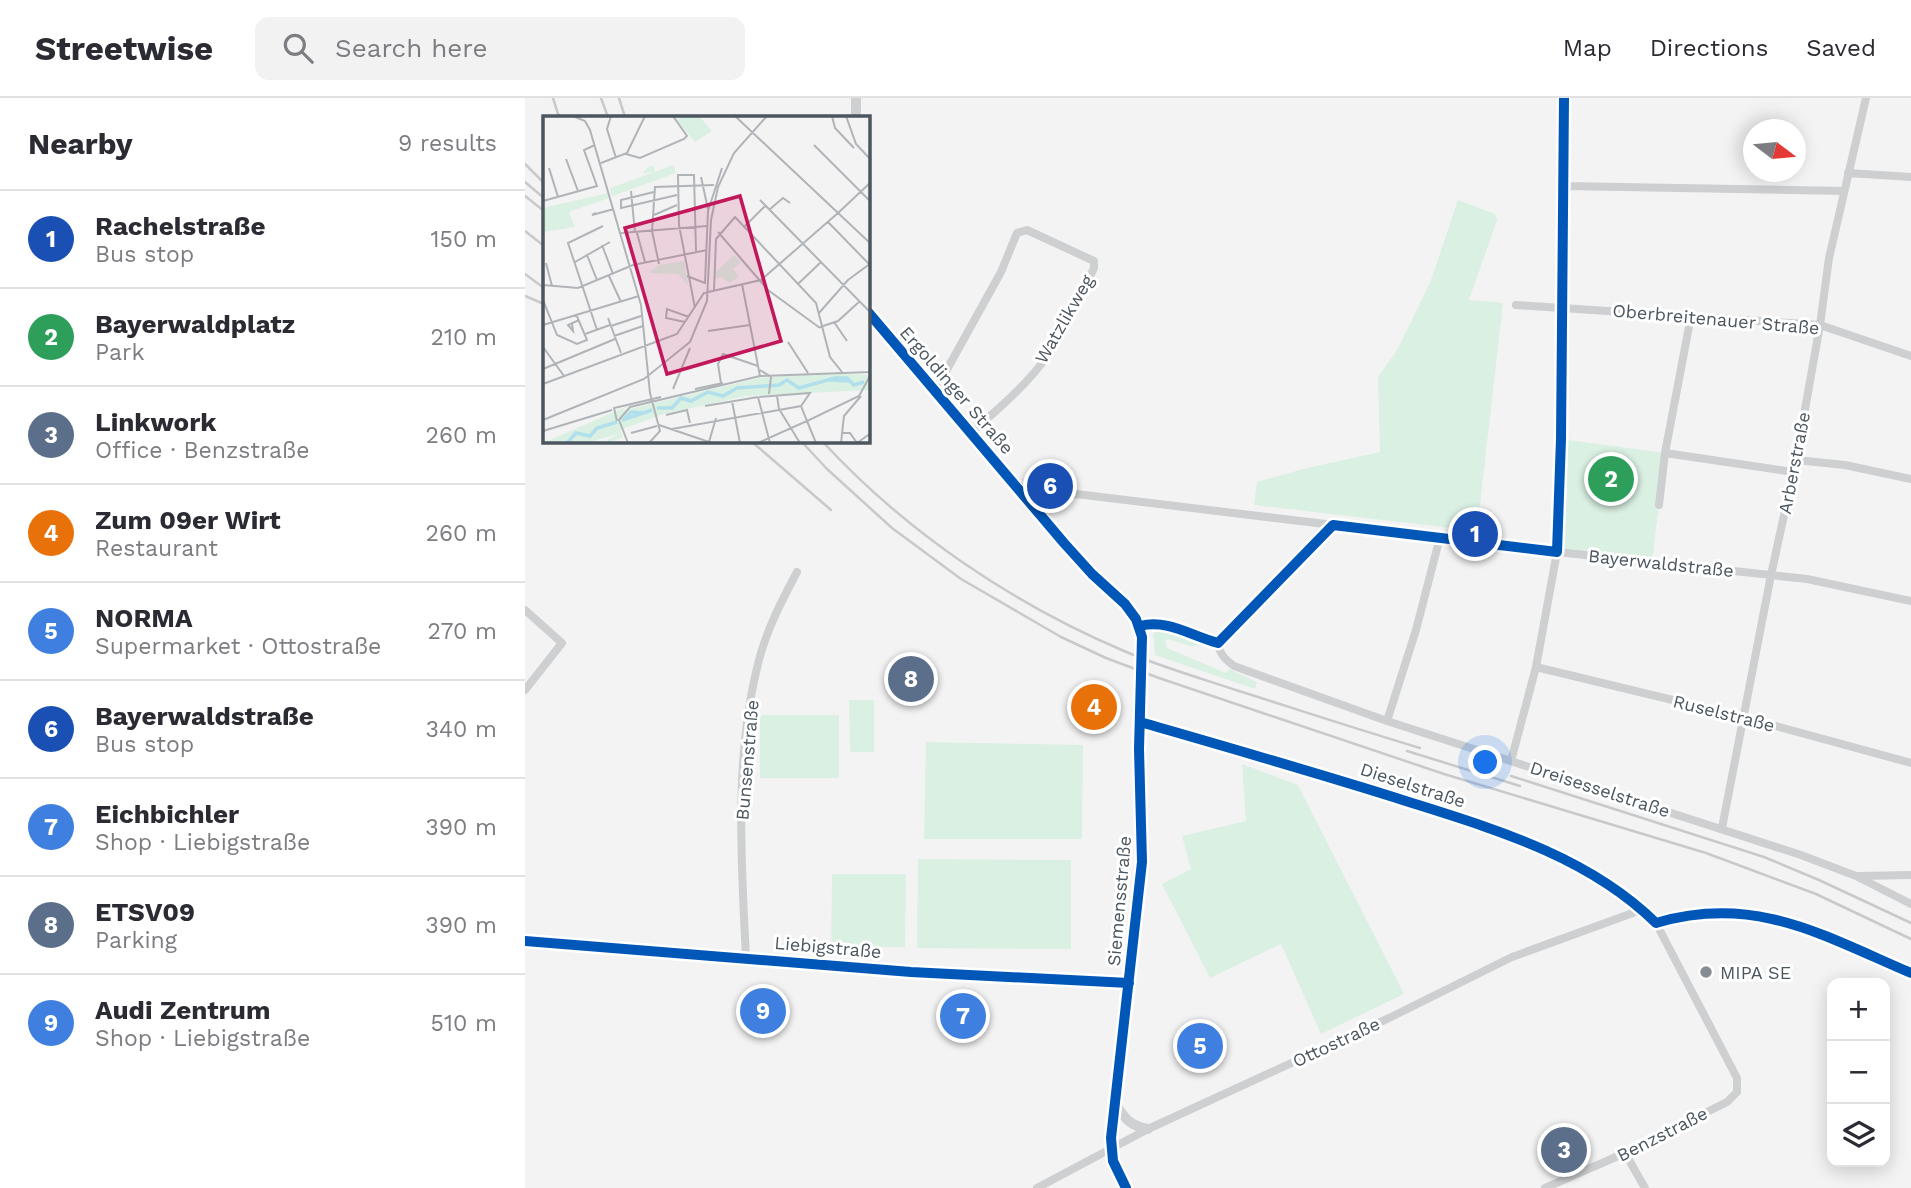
<!DOCTYPE html>
<html lang="en">
<head>
<meta charset="utf-8">
<style>
	body { margin:0; font-family:"Work Sans",sans-serif; background:#f2f2f3; color:#2b2b33 }
	.controls { position:absolute; right:21px; bottom:21px; display:grid; overflow:hidden; border-radius:14px; box-shadow:0 4px 18px #0003 }
	.controls button { width:63px; height:63px; display:grid; place-items:center; padding:0; border:0; border-bottom:2px solid #e1e1e2; background:#fff; color:#2b2b33; font:35px sans-serif }
	.compass { position:absolute; left:1218px; top:21px; width:63px; height:63px; border-radius:50%; background:#fff; box-shadow:0 4px 18px #0003; rotate:106deg }
	.you { position:absolute; left:961px; top:665px; width:24px; height:24px; margin:-18px; border:5px solid #fff; border-radius:50%; background:#1a73e8; box-shadow:0 0 0 10px #1a73e833 }
	.badge { display:grid; place-items:center; width:46px; height:46px; border-radius:50%; background:#2563eb; color:#fff; font-size:23px; font-weight:700 }
	.pin { position:absolute; translate:-50% -50%; border:4px solid #fff; box-shadow:0 2px 7px #0006 }
	.list { margin:0; padding:0; list-style:none }
	h2 { display:flex; justify-content:space-between; align-items:center; height:91px; margin:0; padding:0 28px; font-size:30px }
	h2 small { font-size:23px; font-weight:400; color:#7c7c81 }
	.list li { display:grid; grid-template-columns:46px 1fr auto; gap:21px; align-items:center; box-sizing:border-box; height:98px; padding:0 28px; border-top:2px solid #e1e1e2 }
	.list b { display:block; font-size:26px; white-space:nowrap }
	.list p { margin:0; font-size:23px; white-space:nowrap; color:#7c7c81 }
	.list em { font-size:23px; font-style:normal; color:#7c7c81 }
	.icon { flex:none; width:38px; height:38px; fill:none; stroke:currentColor; stroke-width:2; stroke-linecap:round; stroke-linejoin:round }
	.map { position:relative; flex:none; width:1386px; height:1090px; overflow:hidden }
	header { display:flex; align-items:center; gap:42px; box-sizing:border-box; height:98px; padding:0 35px; background:#fff; border-bottom:2px solid #e1e1e2 }
	header strong { font-size:33px }
	nav { display:flex; gap:38px; margin-inline-start:auto; font-size:24px }
	.search { width:490px; height:63px; background:#f2f2f3; display:flex; align-items:center; gap:18px; box-sizing:border-box; padding:0 24px; border-radius:14px; color:#7c7c81; font-size:26px }
	main { display:flex }
	aside { flex:1; background:#fff }
	.map>svg:first-child { display:block }
	.green { fill:#daf0e2 }
	.lines { fill:none; stroke-linecap:round; stroke-linejoin:round }
	.minor { stroke:#cdcfd1; stroke-width:8 }
	.secondary { stroke:#ced0d2; stroke-width:10 }
	.rail { stroke:#c8c9cb; stroke-width:2.5 }
	.cycleway-casing { stroke:#fff; stroke-width:15 }
	.cycleway { stroke:#0057b8; stroke-width:10 }
	.poi-dot { fill:#868d93; stroke:#fff; stroke-width:2.5 }
	.labels { text-anchor:middle; dominant-baseline:central; stroke-width:6; stroke-linejoin:round; paint-order:stroke }
	.street-label { font-size:18px; fill:#4b565f; stroke:#fff }
	.poi-label { font-size:18px; fill:#4b565f; stroke:#fff; text-anchor:start }
	.inset-river { fill:none; stroke:#b1dfec; stroke-width:3.5 }
	.inset-road { fill:none; stroke:#b0b4b8; stroke-width:2 }
	.view { fill:#c2185b; fill-opacity:0.15; stroke:#c2185b; stroke-width:3.5 }
	.inset-edge { fill:none; stroke:#4b565f; stroke-width:3.5 }
</style>
</head>
<body>
<header>
<strong>Streetwise</strong>
<div class="search"><svg class="icon" aria-label="search" viewBox="0 0 24 24"><circle cx="10" cy="10" r="6"/><path d="M15 15l6 6"/></svg>Search here</div>
<nav><a>Map</a><a>Directions</a><a>Saved</a></nav>
</header>
<main>
<aside>
<h2>Nearby<small>9 results</small></h2>
<ul class="list">
<li><span class="badge" style="background:#1a4fb4">1</span><div><b>Rachelstraße</b><p>Bus stop</p></div><em>150 m</em></li>
<li><span class="badge" style="background:#2e9e5b">2</span><div><b>Bayerwaldplatz</b><p>Park</p></div><em>210 m</em></li>
<li><span class="badge" style="background:#5c6f8a">3</span><div><b>Linkwork</b><p>Office · Benzstraße</p></div><em>260 m</em></li>
<li><span class="badge" style="background:#e8710a">4</span><div><b>Zum 09er Wirt</b><p>Restaurant</p></div><em>260 m</em></li>
<li><span class="badge" style="background:#3f7fe0">5</span><div><b>NORMA</b><p>Supermarket · Ottostraße</p></div><em>270 m</em></li>
<li><span class="badge" style="background:#1a4fb4">6</span><div><b>Bayerwaldstraße</b><p>Bus stop</p></div><em>340 m</em></li>
<li><span class="badge" style="background:#3f7fe0">7</span><div><b>Eichbichler</b><p>Shop · Liebigstraße</p></div><em>390 m</em></li>
<li><span class="badge" style="background:#5c6f8a">8</span><div><b>ETSV09</b><p>Parking</p></div><em>390 m</em></li>
<li><span class="badge" style="background:#3f7fe0">9</span><div><b>Audi Zentrum</b><p>Shop · Liebigstraße</p></div><em>510 m</em></li>
</ul>
</aside>
<div class="map">
<svg width="1386" height="1090" viewBox="0 0 1386 1090">
	<rect width="100%" height="100%" fill="#f4f3f3"/>
	<!-- green -->
	<path class="green" d="M933,102l37,14 2,6 -28,80 34,3 -26,228 -223,-26 3,-23 50,-14 73,-16 -2,-75 19,-27 33,-67z
		M1036,341l104,14 -13,109 -95,-10z
		M635,529l44,16 -1,2 -13,1 -21,-7 -4,2 2,7 59,25 3,-4 28,13 -2,7 -100,-34 -2,-21z
		M324,602h25v52h-24z
		M235,617h79v63h-79z
		M401,644l157,3 -1,94h-158z
		M717,666l56,21 106,209 -83,40 -40,-90 -71,34 -48,-94 29,-15 -9,-33 64,-15z
		M393,761l153,1v89l-154,-1z
		M307,776h74l-1,73h-74z"/>
	<g class="lines">
		<!-- minor -->
		<path class="minor" d="M1323,75l63,4
			M1039,88l280,5
			M991,207l304,20 91,31
			M410,293l66,-119 16,-39 10,-3 67,31v7c-14,29 -28,60 -46,87 -21,30 -50,54 -77,78
			M1140,355l128,19
			M1271,362l49,5 66,14
			M1134,407l6,-52 26,-137
			M513,413l14,-10 24,-7 481,58 250,27 104,22
			M808,427l-115,118c1,11 8,17 16,23l153,55 414,134 55,21 55,28
			M0,512l37,33 -37,47
			M1011,569l207,50 168,46
			M862,623l29,-91 24,-93
			M615,624c83,24 167,48 250,74 93,30 194,56 266,127l81,155v14l-10,10 -102,51 -80,35
			M986,663l25,-94 21,-115 4,-113 3,-341
			M1197,730l49,-253 25,-115 24,-135 9,-67 37,-160
			M1333,778l53,-1
			M0,843l386,31 218,11
			M221,859c-5,-97 -12,-202 13,-297 8,-31 23,-60 38,-88
			M1100,1055l20,35
			M512,1090l111,-59 241,-111 123,-61 129,-47"/>
		<!-- secondary -->
		<path class="secondary" d="M331,19v-19
			M343,214l196,231 28,31 33,30 11,15 6,18 -3,112 3,113 -31,276 2,23 13,27
			M590,1005c9,15 15,23 33,26"/>
		<!-- rail -->
		<path class="rail" d="M28,0l6,19
			M76,0l7,19
			M94,0l6,19
			M0,66l19,19
			M0,84l19,16
			M0,98l19,15
			M0,133l19,15
			M0,176l19,14
			M0,198l19,8
			M226,343l80,69
			M276,343l26,28 65,59 69,51 100,58 45,21 53,20 285,96 262,79 110,41 95,45
			M297,343c83,90 189,162 302,210 37,16 76,27 115,40 60,19 121,39 181,57
			M882,653l113,35
			M986,678l253,81 55,23 92,43"/>
		<!-- cycleway casing -->
		<g class="cycleway-casing">
			<path id="cycleway" d="M343,214l196,231 28,31 33,30 11,15 6,18 -3,112 3,113 -31,276 2,23 13,27
				M615,528c28,-7 51,10 78,17l115,-118 224,27 4,-113 3,-341
				M615,624c83,24 167,48 250,74 93,30 194,56 266,127 99,-29 166,12 255,50
				M0,843l386,31 218,11"/>
		</g>
		<!-- cycleway -->
		<use href="#cycleway" class="cycleway"/>
	</g>
	<!-- markers -->
	<circle class="poi-dot" cx="1181" cy="874" r="7"/>
	<g class="labels">
		<!-- street labels -->
		<g class="street-label">
			<text transform="translate(539 221) rotate(-60)">Watzlikweg</text>
			<text transform="translate(1191 221) rotate(5)">Oberbreitenauer Straße</text>
			<text transform="translate(432 292) rotate(49)">Ergoldinger Straße</text>
			<text transform="translate(1269 365) rotate(-79)">Arberstraße</text>
			<text transform="translate(1136 465) rotate(6)">Bayerwaldstraße</text>
			<text transform="translate(1199 615) rotate(14)">Ruselstraße</text>
			<text transform="translate(222 662) rotate(-85)">Bunsenstraße</text>
			<text transform="translate(888 687) rotate(18)">Dieselstraße</text>
			<text transform="translate(1075 691) rotate(18)">Dreisesselstraße</text>
			<text transform="translate(594 803) rotate(-85)">Siemensstraße</text>
			<text transform="translate(303 849) rotate(5)">Liebigstraße</text>
			<text transform="translate(811 944) rotate(-25)">Ottostraße</text>
			<text transform="translate(1137 1036) rotate(-27)">Benzstraße</text>
		</g>
		<!-- poi labels -->
		<g class="poi-label">
			<text x="1195" y="874">MIPA SE</text>
		</g>
	</g>
	<!-- overview -->
	<g transform="translate(18 18)">
		<rect width="327" height="327" fill="#f4f3f3"/>
		<path d="M141,0h15l13,15 -17,11 -18,-22zM106,50h5l1,6 18,-7 3,8 -64,23 -2,-8 44,-16 -11,1zM65,77l1,5 -40,14 6,15 -31,5 -1,-24zM191,139l7,7 -8,7 6,7 -9,7 -9,-6 -6,2 1,-7zM141,145l4,24 -10,-11 -29,-1 10,-8zM276,257l51,2v15l-124,6 -86,19 -40,15 3,7 -15,6 -1,-3 12,-6 -34,9h-42l87,-38 -9,6 138,-33z" fill="#daf0e2"/>
		<path class="inset-river" d="M287,264l21,1M114,292h15l9,-10 10,3 17,-9 15,4 14,-8 42,-3 8,-5 12,8 36,-10h12l7,7 10,-3M82,302l6,-6 14,1M79,304l30,-10M24,327l9,-10 14,3 7,-8 20,-6"/>
		<path class="inset-road" d="M30,0l12,5 5,9 51,175 9,88 10,38 -11,12M68,0l-4,13 9,29M192,0l136,128M289,0l3,12 19,20M303,0l10,28 15,16M271,29l57,57M83,38l14,4 44,-19 3,-3 -14,-20M23,43l12,32M58,47l26,-10 18,-37M6,52l9,29M158,61l7,32M88,75l4,42M111,76l-33,8v8l56,-13M217,84l111,113M0,85l54,-15 -13,-36 11,-5M226,94l14,-12 7,5M53,97l-4,2 22,-6M295,97l33,-31M111,99l23,-10M285,106l41,42M201,111l21,-21M175,116l50,58 52,38M78,117l86,-7M94,117l8,29M59,129l11,29M44,139l10,25M32,146l35,-20M3,147l6,23M116,148l-7,-33 3,-44 59,-2M66,160l12,26M144,160l18,7 3,-72 14,-43M199,168l18,92M255,168l23,-22M0,169l35,3 55,-23 74,-15M171,175l2,-52 19,-22 81,86 14,54 12,15M0,184l14,35 20,9 10,-4 -11,-26M152,192l-16,-83 -1,-50h16l2,76M276,197l29,-33 23,-17M65,202l13,35M142,206l-19,-4 1,-9 22,8M291,206l13,19M29,208l1,7 -5,-6 11,-5M0,209l96,-29M68,210l30,-10M277,211l18,-6 22,-20M54,214l-29,-87 35,-17M165,215l42,-6M42,218l25,-9M71,220l29,-10M245,226l20,31M0,231l21,29M0,253l72,-30M217,254l11,7 -2,17M178,267l-3,-19 5,-10 35,12M0,268l134,-50 27,-41 57,-13 77,-67M130,273l17,-41M152,273l28,-6M234,280l2,13 21,34M215,281l12,46M189,285l8,42M162,290l53,-9M123,299l21,-5 3,13M0,304l101,-41 46,-37 17,-41 4,-81 7,-33 16,-34 33,-37M74,305l-3,-13 47,-11M116,309l53,18M129,313l129,-23 9,-13 -51,4M0,315l69,-21M88,317l26,-7M299,317h8l7,10 14,-10M166,326l7,-24M85,327l-9,-23 11,-13 130,-31 111,-4M215,327l49,-22 -6,-15M273,327l-9,-22 52,-25 12,-22M298,327l3,-27 17,-20"/>
		<path class="view" d="M197,80l41,145 -114,33 -42,-146z"/>
		<rect width="327" height="327" class="inset-edge"/>
	</g>
</svg>
<div class="controls">
<button>+</button>
<button>−</button>
<button><svg class="icon" aria-label="layers" viewBox="0 0 24 24"><path d="M12 4l9 5-9 5-9-5zM3 14l9 5 9-5"/></svg></button>
</div>
<svg class="compass" viewBox="-18 -18 36 36"><path d="M0-13l5 13h-10z" fill="#e53935"/><path d="M0 13l5-13h-10z" fill="#7c7c81"/></svg>
<div class="you"></div>
<div class="pin badge" style="left:950px;top:436px;background:#1a4fb4">1</div>
<div class="pin badge" style="left:1086px;top:381px;background:#2e9e5b">2</div>
<div class="pin badge" style="left:1039px;top:1052px;background:#5c6f8a">3</div>
<div class="pin badge" style="left:569px;top:609px;background:#e8710a">4</div>
<div class="pin badge" style="left:675px;top:948px;background:#3f7fe0">5</div>
<div class="pin badge" style="left:525px;top:388px;background:#1a4fb4">6</div>
<div class="pin badge" style="left:438px;top:918px;background:#3f7fe0">7</div>
<div class="pin badge" style="left:386px;top:581px;background:#5c6f8a">8</div>
<div class="pin badge" style="left:238px;top:913px;background:#3f7fe0">9</div>
</div>
</main>
</body>
</html>
